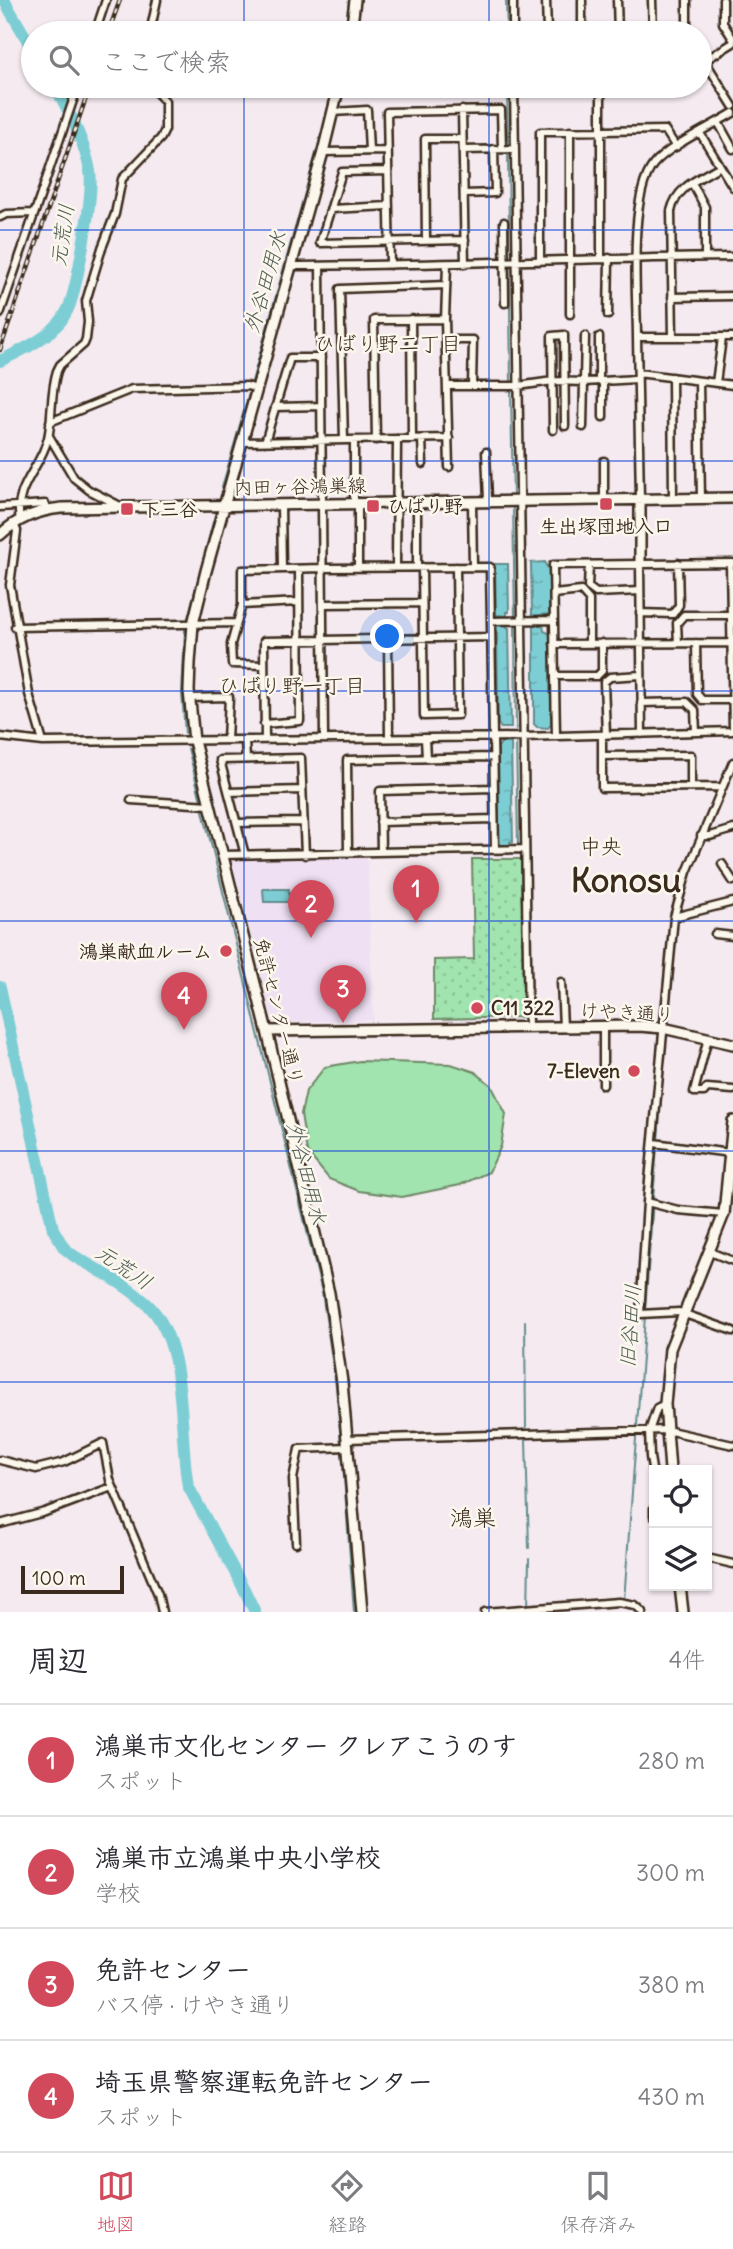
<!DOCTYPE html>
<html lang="ja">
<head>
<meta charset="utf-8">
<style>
	body { margin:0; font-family:Delius,"Klee One",sans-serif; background:#f2f2f3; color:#2b2b33 }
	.controls { position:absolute; right:21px; bottom:21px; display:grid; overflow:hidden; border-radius:0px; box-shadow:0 2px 5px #0004 }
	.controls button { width:63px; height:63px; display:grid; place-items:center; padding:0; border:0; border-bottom:2px solid #e1e1e2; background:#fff; color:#2b2b33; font:35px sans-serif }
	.scale { position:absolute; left:21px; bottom:18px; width:103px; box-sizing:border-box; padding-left:7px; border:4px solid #3b2a1e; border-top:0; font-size:19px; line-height:24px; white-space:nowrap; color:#3b2a1e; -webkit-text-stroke:5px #fbf7ec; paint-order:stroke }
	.you { position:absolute; left:388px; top:637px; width:24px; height:24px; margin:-18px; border:5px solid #fff; border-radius:50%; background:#1a73e8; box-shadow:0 0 0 10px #1a73e833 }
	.badge { display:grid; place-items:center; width:46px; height:46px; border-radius:50%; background:#d1495b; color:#fff; font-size:23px; font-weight:700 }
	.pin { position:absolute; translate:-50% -58px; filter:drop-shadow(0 2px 4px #0008) }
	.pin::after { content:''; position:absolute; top:37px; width:24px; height:21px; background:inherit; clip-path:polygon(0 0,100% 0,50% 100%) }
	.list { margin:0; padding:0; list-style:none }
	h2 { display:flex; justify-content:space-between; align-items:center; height:91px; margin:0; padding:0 28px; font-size:30px }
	h2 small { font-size:23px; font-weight:400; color:#7c7c81 }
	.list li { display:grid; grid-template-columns:46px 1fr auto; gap:21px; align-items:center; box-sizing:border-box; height:112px; padding:0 28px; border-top:2px solid #e1e1e2 }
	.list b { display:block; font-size:26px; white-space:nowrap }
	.list p { margin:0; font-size:23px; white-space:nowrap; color:#7c7c81 }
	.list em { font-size:23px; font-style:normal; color:#7c7c81 }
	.icon { flex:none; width:38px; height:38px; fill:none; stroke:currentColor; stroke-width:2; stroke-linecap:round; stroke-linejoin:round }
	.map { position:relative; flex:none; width:733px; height:1612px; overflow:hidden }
	.search { position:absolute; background:#fff; box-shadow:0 2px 5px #0004; left:21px; right:21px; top:21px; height:77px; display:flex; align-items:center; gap:18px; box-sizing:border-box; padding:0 24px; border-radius:38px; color:#7c7c81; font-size:26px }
	.sheet { height:539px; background:#fff }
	nav { display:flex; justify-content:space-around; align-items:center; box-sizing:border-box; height:98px; border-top:2px solid #e1e1e2; background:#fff; font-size:19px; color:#7c7c81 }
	nav a { display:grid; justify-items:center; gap:4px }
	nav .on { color:#d1495b }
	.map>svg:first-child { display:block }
	.built { fill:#efe0f3 }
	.park { fill:url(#park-dots); stroke:#6e8766; stroke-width:2 }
	.garden { fill:#a1e4af; stroke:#6e8766; stroke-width:2 }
	.water { fill:url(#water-ripples); stroke:#638c8b; stroke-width:2 }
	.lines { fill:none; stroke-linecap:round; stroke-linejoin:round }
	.stream { stroke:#638c8b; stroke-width:2 }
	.river { stroke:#7dced4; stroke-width:12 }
	.street-casing { stroke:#3b2a1e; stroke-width:11 }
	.secondary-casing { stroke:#3b2a1e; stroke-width:14 }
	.street { stroke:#fbf7ec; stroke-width:6 }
	.secondary { stroke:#fbf7ec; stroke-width:9 }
	.rail-casing { stroke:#3b2a1e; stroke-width:4.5 }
	.rail { stroke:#fbf7ec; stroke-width:2; stroke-dasharray:5; stroke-linecap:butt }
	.grid { fill:none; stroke:#1d4ed8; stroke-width:2; stroke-opacity:0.55 }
	.poi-dot { fill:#d1495b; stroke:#fbf7ec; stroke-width:2.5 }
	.labels { text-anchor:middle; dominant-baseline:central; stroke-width:5; stroke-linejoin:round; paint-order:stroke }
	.street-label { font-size:19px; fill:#3b2a1e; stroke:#fbf7ec }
	.poi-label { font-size:19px; font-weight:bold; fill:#3b2a1e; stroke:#fbf7ec; text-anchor:start }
	.water-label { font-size:21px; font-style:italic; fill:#4f5b55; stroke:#fbf7ec }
	.neighbourhood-label { font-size:21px; fill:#3b2a1e; stroke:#fbf7ec }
	.quarter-label { font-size:23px; fill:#3b2a1e; stroke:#fbf7ec }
	.town-label { font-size:33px; font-weight:bold; fill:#3b2a1e; stroke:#fbf7ec }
</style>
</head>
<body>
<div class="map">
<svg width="733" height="1612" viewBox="0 0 733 1612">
	<defs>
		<pattern id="park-dots" width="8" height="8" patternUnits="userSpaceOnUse" patternTransform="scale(1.75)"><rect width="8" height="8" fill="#a1e4af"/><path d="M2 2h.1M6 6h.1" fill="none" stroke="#8cc496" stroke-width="1.8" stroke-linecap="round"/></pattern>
		<pattern id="water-ripples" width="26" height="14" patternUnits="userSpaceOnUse" patternTransform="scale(1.75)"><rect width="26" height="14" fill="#7dced4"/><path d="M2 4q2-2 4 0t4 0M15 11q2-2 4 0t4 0" fill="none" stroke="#6db1b6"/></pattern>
	</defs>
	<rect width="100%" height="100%" fill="#f4eaf0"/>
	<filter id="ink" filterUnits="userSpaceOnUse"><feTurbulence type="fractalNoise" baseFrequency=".0143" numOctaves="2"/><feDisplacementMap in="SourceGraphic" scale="14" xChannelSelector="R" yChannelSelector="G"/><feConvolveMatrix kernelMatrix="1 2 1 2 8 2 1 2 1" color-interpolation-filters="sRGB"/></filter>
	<g filter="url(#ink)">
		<!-- built -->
		<path class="built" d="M367,857l6,163 -92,2 -9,-6 -40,-157z"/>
		<!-- park -->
		<path class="park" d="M472,859h49l3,158 -90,2v-59l40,-1z"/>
		<!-- garden -->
		<path class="garden" d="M360,1061l91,3 24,8 16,13 15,29 -5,32 -12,26 -29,13 -58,12 -43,-6 -30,-12 -22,-27 -6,-38 5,-23 19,-24z"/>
		<!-- water -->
		<path class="water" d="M545,562l1,4 3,1v47l-17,2 -1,-53z
			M495,564h13l1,48h-2v4l-11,-1z
			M497,624h9l1,3 2,1 2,100h-10l-3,-4z
			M534,624h9l1,7 7,3v90l-3,4 -11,-1 -3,-3z
			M501,743h10l2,99h-3v3h-8l-3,-2 -1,-96z
			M263,889h26v13h-25z"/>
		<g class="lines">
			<!-- stream -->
			<path class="stream" d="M506,0l1,33
				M345,33l4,-33
				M507,86l1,59
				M508,151l3,232
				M251,385l82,-292
				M511,389l2,110
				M222,487l28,-97
				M513,504l2,114
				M188,618l28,-107
				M515,623l1,110
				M185,733l-3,-40 3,-63
				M516,739l2,106
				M188,748l13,53
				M202,807l120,485 14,94 5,57
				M658,1140l7,-96
				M645,1311l12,-166
				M525,1321l1,108
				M526,1440l3,108
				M342,1449l12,163
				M624,1601l21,-285
				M528,1612l1,-53"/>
			<!-- river -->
			<path class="river" d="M4,0l29,50
				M0,361c18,-9 41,-19 55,-34 5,-4 10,-12 13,-18 9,-20 26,-117 22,-138 -5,-29 -21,-60 -35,-85
				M0,987l53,242 11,19 10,8c24,14 51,28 72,47 43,39 32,128 42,183l56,103 11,23"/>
			<!-- street casing -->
			<g class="street-casing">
				<path id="street" d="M513,0v33
					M546,0l1,33
					M582,0v33
					M617,0l1,33
					M652,0l1,33
					M687,0v33
					M723,0v23l10,16
					M95,33l11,-33
					M150,33l7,-33
					M575,33h112
					M700,53l33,53
					M704,61l29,-18
					M514,86l14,942
					M601,86v173
					M462,110l3,154
					M333,112l34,-2 2,41
					M718,122l15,27
					M700,133l33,54
					M463,150l51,-1
					M323,152l64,-1
					M388,171l-46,1 -22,71 145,-3
					M692,183l13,24v50
					M464,194l31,-1 -1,-44
					M331,209l58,-3
					M0,217l6,-3 27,-1
					M504,222l1,81
					M426,241l-1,-102h37
					M540,261v-129l125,-2 11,17
					M390,265l-3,-153 114,-2 1,39
					M447,265l-2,54 4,148
					M290,266c148,-1 295,-8 443,-9
					M320,266l4,473
					M672,297l61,-1
					M0,314l78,-228
					M570,314v-183
					M608,315l1,-57
					M411,319l1,120
					M637,337h96
					M673,337l-2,-126c6,-25 28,-32 49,-45
					M446,340h27l-1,46
					M638,373l95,12
					M672,377l1,122
					M599,381v-44
					M603,381v36
					M699,381l2,118
					M716,383l6,-45
					M447,386h71l35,-5 31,1 53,-3
					M275,407l46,-1
					M50,422l82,-33 115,-3 10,3
					M583,427l2,-91
					M553,430l-1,-94 12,-1 1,91
					M49,436l25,42 15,12 29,15
					M422,439l1,25
					M344,440l-4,-151 106,-4
					M376,440l-2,-120 71,-1
					M242,442l207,-4
					M265,442l25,-84h31
					M486,452l2,49
					M604,461v38
					M640,499c-1,-54 -2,-107 -3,-161 0,-42 -9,-140 16,-173 14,-18 59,-39 80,-52
					M472,501l1,66
					M417,502v65
					M354,503v-63
					M358,503v65
					M281,504l1,65
					M0,507l45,-3 3,5
					M20,520c-7,-33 21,-52 28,-82 5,-22 2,-45 9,-67l3,-6 24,-21 2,-5 2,-17 -2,-21 16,-53 13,-34 7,-35 39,-41 4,-8v-29l-15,-15
					M14,524l3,7 -7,54 19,109 14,48
					M730,563l3,168
					M640,564l2,170
					M589,565l-1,22 8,6 44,-2
					M396,567l1,-128
					M422,567l2,149 34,-1 -2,-148
					M554,594l27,-3 8,9v43
					M323,604l99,-1
					M242,605l57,-3
					M640,613l33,1 6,-9 -1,-42
					M491,621l63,-1
					M15,627l222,-4
					M388,640l1,98
					M678,643l-1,-20 7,-8h46
					M696,643l1,51 5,6h30
					M554,644l179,-1
					M263,665l-31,-1 -1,-20 11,-39v-35l81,-2 167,-1 5,282
					M555,676h42l5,-5v-28
					M189,698l40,-1 -2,43
					M641,703l46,-1 8,8 1,22
					M264,724l36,-3 -1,-152
					M602,735v53l119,-1
					M606,735l-2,-53 6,-5 31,-2
					M556,736l-3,-171 180,-2
					M0,737l43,5 480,-5 210,-6
					M425,738l1,20
					M245,740l1,19
					M265,740l-1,-99 227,-4
					M602,756l89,-1v32
					M229,792l73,-2
					M131,800l78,5
					M380,822l114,-3
					M237,823l66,-1
					M701,836h9l23,-7
					M381,852l-1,-61 113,-3
					M348,853l-1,-93 146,-3
					M221,855l304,-6
					M245,855l-25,-95 81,-2 4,97
					M722,864l11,17
					M674,917l59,-15
					M715,934l18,2
					M561,982l2,45
					M603,1026v59
					M708,1038l-14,54h10l3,-4 26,2
					M654,1143l76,10
					M647,1202l-7,112 39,-2 54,19
					M724,1214l-46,-4 -31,-8 27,-285 13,-45 46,-110
					M710,1252l23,9
					M347,1439l319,-9 67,15
					M0,1460l36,9 28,-7 39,-19 7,37 48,114 4,18
					M654,1481l-4,-24 -1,-26 8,-23 8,-4
					M654,1508v8
					M0,1524l45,-12 67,-25
					M296,1543l-3,-64 6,-30 48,-2
					M707,1558l26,6
					M485,1612l134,-10 16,3 8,7"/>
			</g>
			<!-- secondary casing -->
			<g class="secondary-casing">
				<path id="secondary" d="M351,33l4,-33
					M339,86l-16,66 -117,419 -13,53 -3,39 -1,28 5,50 73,290 62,262 13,89 20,230
					M640,499v65
					M0,535c18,-17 39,-25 62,-27l671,-10
					M267,1031l372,-5 24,2 70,16
					M670,1470l-5,-66 5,-55 54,-135 9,-93
					M680,1586l3,26"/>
			</g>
			<!-- street -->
			<use href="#street" class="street"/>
			<!-- secondary -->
			<use href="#secondary" class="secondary"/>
			<!-- rail casing -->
			<g class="rail-casing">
				<path id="rail" d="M108,33l12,-33
					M0,350l90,-264"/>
			</g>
			<!-- rail -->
			<use href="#rail" class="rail"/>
		</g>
	</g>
	<!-- grid -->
	<path class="grid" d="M244,0v33M489,0v33M244,86v1526M489,86v1526M0,230h733M0,461h733M0,691h733M0,921h733M0,1151h733M0,1382h733"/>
	<!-- markers -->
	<g class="poi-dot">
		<rect x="599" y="497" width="14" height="14" rx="3.5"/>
		<rect x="366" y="499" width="14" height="14" rx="3.5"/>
		<rect x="120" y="502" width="14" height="14" rx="3.5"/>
		<circle cx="226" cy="951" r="7"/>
		<circle cx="477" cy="1008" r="7"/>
		<circle cx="634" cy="1071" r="7"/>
	</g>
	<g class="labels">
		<!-- street labels -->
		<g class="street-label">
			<text transform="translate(300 486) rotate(-1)">内田ヶ谷鴻巣線</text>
			<text transform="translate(279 1011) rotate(76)">免許センター通り</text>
			<text transform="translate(627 1012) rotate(3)">けやき通り</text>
		</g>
		<!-- poi labels -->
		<g class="poi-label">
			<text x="387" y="506">ひばり野</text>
			<text x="141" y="509">下三谷</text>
			<text x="606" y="526" text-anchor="middle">生出塚団地入口</text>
			<text x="212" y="951" text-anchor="end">鴻巣献血ルーム</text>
			<text x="491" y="1008">C11 322</text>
			<text x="620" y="1071" text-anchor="end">7-Eleven</text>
		</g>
		<!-- water labels -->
		<g class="water-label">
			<text transform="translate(62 235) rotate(-82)">元荒川</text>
			<text transform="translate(265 282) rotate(-74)">外谷田用水</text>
			<text transform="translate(307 1173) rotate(76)">外谷田用水</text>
			<text transform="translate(124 1267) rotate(34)">元荒川</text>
			<text transform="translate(630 1326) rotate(-86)">旧谷田川</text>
		</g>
		<!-- neighbourhood labels -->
		<g class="neighbourhood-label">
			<text x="388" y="343">ひばり野二丁目</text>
			<text x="292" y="685">ひばり野一丁目</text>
			<text x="601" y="846">中央</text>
		</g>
		<!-- quarter labels -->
		<g class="quarter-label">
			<text x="473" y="1517">鴻巣</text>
		</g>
		<!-- town labels -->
		<g class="town-label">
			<text x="626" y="880">Konosu</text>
		</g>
	</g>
</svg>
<div class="controls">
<button><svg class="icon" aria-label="locate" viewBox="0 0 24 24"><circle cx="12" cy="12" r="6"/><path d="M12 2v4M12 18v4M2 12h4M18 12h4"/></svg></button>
<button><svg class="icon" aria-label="layers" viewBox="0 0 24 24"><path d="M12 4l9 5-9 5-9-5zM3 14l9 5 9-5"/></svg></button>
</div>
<div class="scale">100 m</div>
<div class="you"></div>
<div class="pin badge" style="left:416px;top:923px">1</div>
<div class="pin badge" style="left:311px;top:938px">2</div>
<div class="pin badge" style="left:343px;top:1023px">3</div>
<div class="pin badge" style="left:184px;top:1030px">4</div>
<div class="search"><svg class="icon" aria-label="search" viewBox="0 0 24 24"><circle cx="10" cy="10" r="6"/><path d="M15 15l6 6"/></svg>ここで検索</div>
</div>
<section class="sheet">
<h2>周辺<small>4件</small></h2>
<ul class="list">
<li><span class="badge">1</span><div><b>鴻巣市文化センター クレアこうのす</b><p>スポット</p></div><em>280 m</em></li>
<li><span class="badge">2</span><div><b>鴻巣市立鴻巣中央小学校</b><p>学校</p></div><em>300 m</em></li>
<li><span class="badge">3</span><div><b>免許センター</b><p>バス停 · けやき通り</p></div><em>380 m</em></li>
<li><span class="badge">4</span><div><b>埼玉県警察運転免許センター</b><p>スポット</p></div><em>430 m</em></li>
</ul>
</section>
<nav>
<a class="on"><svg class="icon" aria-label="map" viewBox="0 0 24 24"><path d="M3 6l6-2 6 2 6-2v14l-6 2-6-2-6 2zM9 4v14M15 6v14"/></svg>地図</a>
<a><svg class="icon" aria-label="directions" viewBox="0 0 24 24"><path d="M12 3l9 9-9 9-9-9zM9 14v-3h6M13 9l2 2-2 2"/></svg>経路</a>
<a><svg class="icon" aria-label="saved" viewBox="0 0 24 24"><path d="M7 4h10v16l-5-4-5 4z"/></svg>保存済み</a>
</nav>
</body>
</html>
